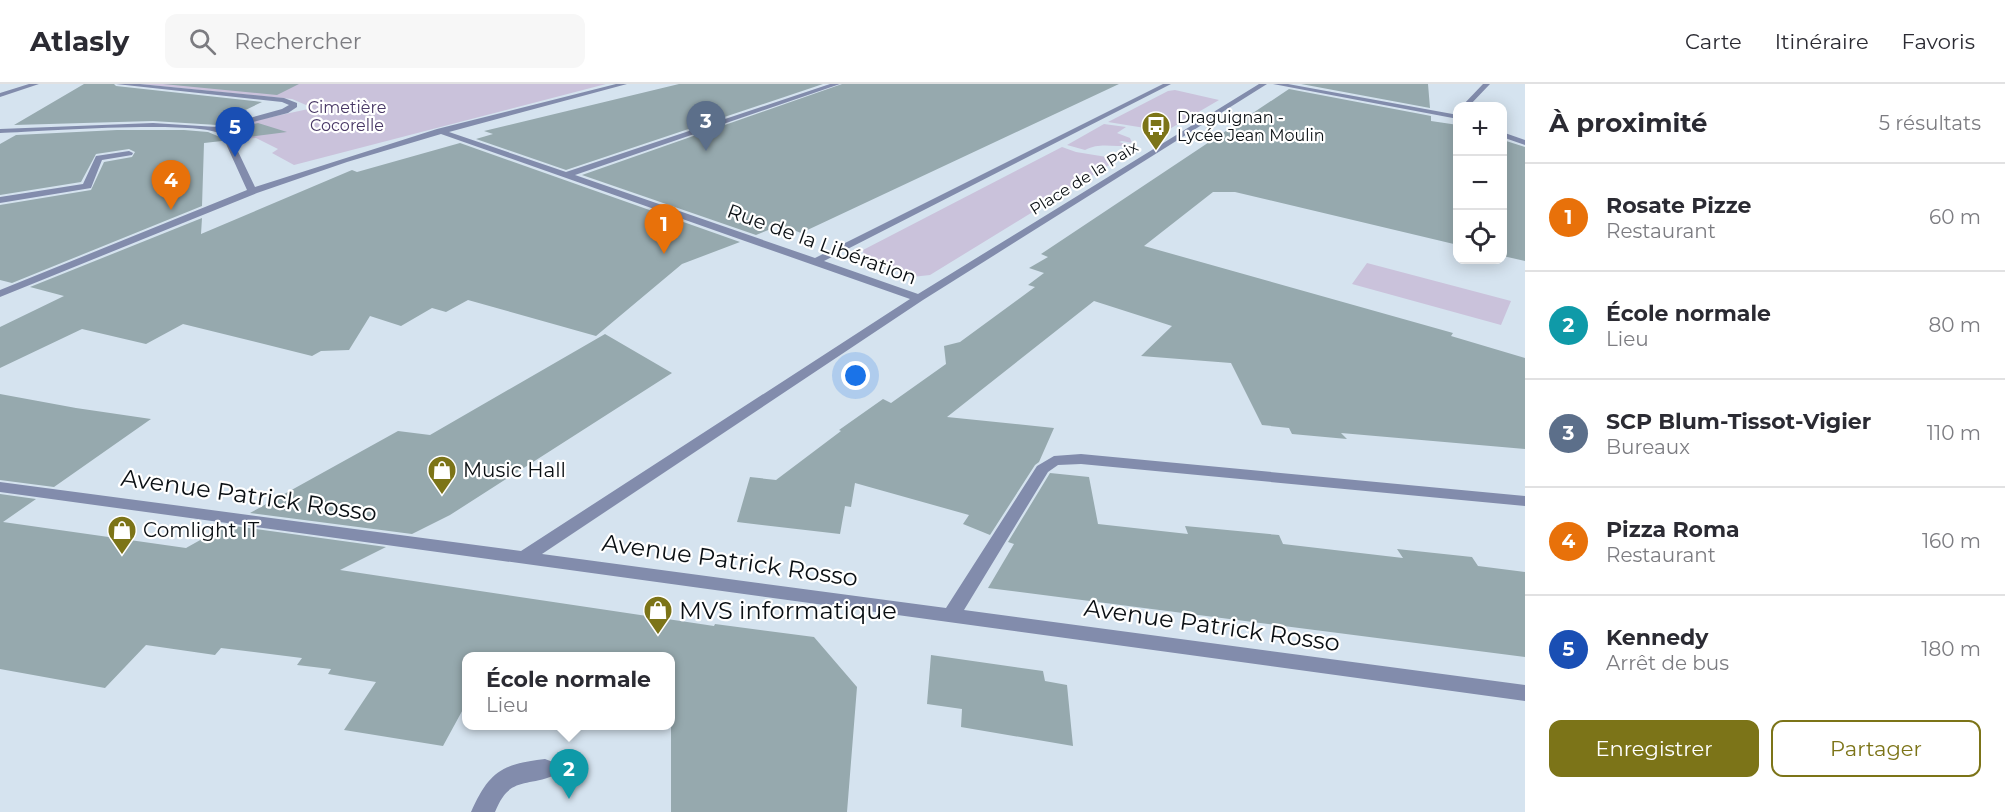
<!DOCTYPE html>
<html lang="fr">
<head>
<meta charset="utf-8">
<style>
	body { margin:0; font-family:Montserrat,sans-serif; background:#f7f7f7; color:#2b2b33 }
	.controls { position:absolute; right:18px; top:18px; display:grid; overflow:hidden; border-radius:12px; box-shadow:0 3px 15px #0003 }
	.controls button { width:54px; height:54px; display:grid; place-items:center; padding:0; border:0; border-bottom:2px solid #e1e1e2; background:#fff; color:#2b2b33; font:30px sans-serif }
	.you { position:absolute; left:856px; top:292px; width:21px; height:21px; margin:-15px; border:4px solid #fff; border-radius:50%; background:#1a73e8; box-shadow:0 0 0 9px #1a73e833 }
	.badge { display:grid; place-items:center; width:39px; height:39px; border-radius:50%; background:#7c7418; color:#fff; font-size:20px; font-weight:700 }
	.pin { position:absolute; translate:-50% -50px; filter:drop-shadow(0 2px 3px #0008) }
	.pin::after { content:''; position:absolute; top:32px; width:21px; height:18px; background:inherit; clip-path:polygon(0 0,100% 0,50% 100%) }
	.popup { position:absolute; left:462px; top:568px; width:213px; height:78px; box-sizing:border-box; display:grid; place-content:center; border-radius:12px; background:#fff; filter:drop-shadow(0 2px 4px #0005); font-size:20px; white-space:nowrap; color:#7c7c81 }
	.popup b { font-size:22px; color:#2b2b33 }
	.popup::after { content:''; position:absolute; left:50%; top:100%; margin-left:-12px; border:12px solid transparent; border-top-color:#fff }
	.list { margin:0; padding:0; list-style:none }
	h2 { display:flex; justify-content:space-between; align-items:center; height:78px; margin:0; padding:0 24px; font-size:26px }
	h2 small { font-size:20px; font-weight:400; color:#7c7c81 }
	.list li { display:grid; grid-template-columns:39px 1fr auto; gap:18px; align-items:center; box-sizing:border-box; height:108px; padding:0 24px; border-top:2px solid #e1e1e2 }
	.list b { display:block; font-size:22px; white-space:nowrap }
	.list p { margin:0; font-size:20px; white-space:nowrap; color:#7c7c81 }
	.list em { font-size:20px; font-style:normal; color:#7c7c81 }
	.actions { display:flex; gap:12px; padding:18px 24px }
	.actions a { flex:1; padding:14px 0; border:2px solid #7c7418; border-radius:12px; text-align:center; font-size:21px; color:#7c7418 }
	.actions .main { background:#7c7418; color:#fff }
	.icon { flex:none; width:33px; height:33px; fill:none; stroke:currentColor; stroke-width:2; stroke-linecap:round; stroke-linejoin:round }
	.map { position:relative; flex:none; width:1525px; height:728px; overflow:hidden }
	header { display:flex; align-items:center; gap:36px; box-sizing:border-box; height:84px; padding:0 30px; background:#fff; border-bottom:2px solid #e1e1e2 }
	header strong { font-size:28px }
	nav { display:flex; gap:33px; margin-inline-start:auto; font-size:21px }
	.search { width:420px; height:54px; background:#f7f7f7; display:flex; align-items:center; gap:15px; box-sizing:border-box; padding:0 21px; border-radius:12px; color:#7c7c81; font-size:22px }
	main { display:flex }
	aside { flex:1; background:#fff }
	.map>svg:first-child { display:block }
	.green { fill:#cac2db }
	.building { fill:#96a9ae }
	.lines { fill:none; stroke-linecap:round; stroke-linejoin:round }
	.minor { fill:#828cac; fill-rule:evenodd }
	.labels { text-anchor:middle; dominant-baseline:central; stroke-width:4.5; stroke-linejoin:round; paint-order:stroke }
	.far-park-label { font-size:16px; fill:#483765; stroke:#fff }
	.far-poi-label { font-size:16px; fill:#0a0f13; stroke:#fff; text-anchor:start }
	.far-street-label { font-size:16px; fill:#0a0f13; stroke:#fff }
	.street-label { font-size:20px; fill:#0a0f13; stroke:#fff }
	.poi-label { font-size:20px; fill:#0a0f13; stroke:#fff; text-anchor:start }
	.near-street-label { font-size:24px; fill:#0a0f13; stroke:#fff }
	.near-poi-label { font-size:24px; fill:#0a0f13; stroke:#fff; text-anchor:start }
</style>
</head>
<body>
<header>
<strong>Atlasly</strong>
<div class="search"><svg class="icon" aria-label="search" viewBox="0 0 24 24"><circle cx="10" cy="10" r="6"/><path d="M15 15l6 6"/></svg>Rechercher</div>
<nav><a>Carte</a><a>Itinéraire</a><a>Favoris</a></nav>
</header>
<main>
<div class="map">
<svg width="1525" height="728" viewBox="0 0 1525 728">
	<rect width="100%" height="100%" fill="#d5e3ef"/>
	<!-- green -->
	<path class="green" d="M140,0h466l-312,81 -22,-12 6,-4 -22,-11 -17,1 9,-17 65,-14 -21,-9z
		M1175,6l44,10 -58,34 -16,-6 -37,-6 60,-31z
		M1104,40l22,3 -9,6 13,5 2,5 -10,-2 -3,1 10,3c-17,3 -28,-3 -44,5l-18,-5z
		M1062,63l14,5 43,7 -189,116 -18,2 -48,-17 -1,-10z
		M1367,179l144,38 -10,24 -149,-41z"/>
	<!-- building -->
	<path class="building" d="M84,0h30l2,2 146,16 -27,13 7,3 -25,7 -64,-4 -139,4z
		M163,0h136l-22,11z
		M679,0h144l-257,86 -90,-31 17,-5 -9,-3z
		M842,0h277l-318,149 -20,-8 -25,10 -174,-60z
		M1301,0h127l2,24z
		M1289,5l142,27v5l27,4v120l-223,-53h-22l-69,54 309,87 -2,3 74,22v91l-184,-16 6,6 -55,-5 -3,-6 -27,-3 -31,-62 -90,-7 31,-30 -78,-25 -147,116 107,11 -15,34 -4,3 -45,70 -27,-11 6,-9 -114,-32 -4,24 -6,-1 -5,28 -103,-12 13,-45 26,3 65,-49 -2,-1 44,-31 8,4 55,-39 -2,-18 16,-4 75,-55 -7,-2 16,-12 -15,-5 19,-11 -7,-3z
		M258,39l29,9 -53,7 -5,-9z
		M117,46h67l24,2 12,5 2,4 -18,2 -2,63 -190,77 -12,-3v-75l91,-15 13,-28 28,-5 3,-5 -6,-3 -33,5 -15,28 -81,13v-51l16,-9z
		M1503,56l22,7v114l-22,-5z
		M460,59l280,99 -58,22 -86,72 -128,-36 -22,12 -14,-4 -31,18 -31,-10 -21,34 -28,1 -9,5 -129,-32 -37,20 -64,-15 -82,39v-41l64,-31 -34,-9 172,-69 -1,16 151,-64 5,2z
		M605,250l67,39 -222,142 -38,19 -162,-21 148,-82 32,4z
		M0,310l76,14 75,11 -97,68 -54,-7z
		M1050,389l39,4 9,47 90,10 -3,-8 94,9 4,9 120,14 -6,-9 75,8 6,9 47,6v85l-537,-69 26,-44 -6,-2z
		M0,410l36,5 -33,23 183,26 41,-23 159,22 -46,23 374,56 1,-2 99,13 43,50 -10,125h-176v-155h-204v45l-24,44 -99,-16 32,-48 -48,-8 3,-5 -34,-4 5,-7 -81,-10 -6,7 -69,-10 -41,43 -105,-19z
		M931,571l112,16 2,10 22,4 6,61 -112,-19 1,-18 -35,-5z"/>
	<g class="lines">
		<!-- minor -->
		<path class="minor" d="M29,0h10l-39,13v-4z
			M116,0h24l144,14 13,5v4l-9,6 -63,16 8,12 22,46 182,-58 179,-45h11l-178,48 117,40 264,-88h10l-265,91 240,83 348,-174h8l-347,177 94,33 341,-210h8l-344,216 -381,254 404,54 91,-142 17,-10 27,-2 444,42v10l-444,-42 -23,1 -10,7 -84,138 561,75v16l-1525,-209v-10l521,69 389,-252 -469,-165 -94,28 -90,31 -257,104v-7l247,-100 -25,-55c-19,-16 -187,-3 -222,-2v-4l153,-6 64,4 65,-18 7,-4 -7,-3z
			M1273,0h15l170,31v4z
			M1483,0h7l-21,22h-7z
			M1502,48l23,8v5l-23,-8z
			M129,67l4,2 -1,2 -30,5 -11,28 -91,15v-6l83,-13 13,-28z
			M545,675l8,3 3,7 -3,7c-29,11 -44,1 -58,36h-24c18,-40 30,-48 74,-53z"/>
	</g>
	<!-- icons -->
	<defs>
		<g id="bus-pin" transform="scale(1.5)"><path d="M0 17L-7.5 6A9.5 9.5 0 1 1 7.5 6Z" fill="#7c7418" stroke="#fff"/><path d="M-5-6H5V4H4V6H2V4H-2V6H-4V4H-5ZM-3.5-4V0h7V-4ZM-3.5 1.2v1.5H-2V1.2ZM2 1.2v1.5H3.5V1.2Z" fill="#fff"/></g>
		<g id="shop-pin" transform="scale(1.5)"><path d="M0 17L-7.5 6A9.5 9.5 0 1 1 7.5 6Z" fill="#7c7418" stroke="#fff"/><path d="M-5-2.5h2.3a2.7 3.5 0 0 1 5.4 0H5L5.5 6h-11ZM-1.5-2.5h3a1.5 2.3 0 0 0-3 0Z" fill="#fff"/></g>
	</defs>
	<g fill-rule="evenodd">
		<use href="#bus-pin" x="1156" y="42"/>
		<use href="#shop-pin" x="442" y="386"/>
		<use href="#shop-pin" x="122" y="446"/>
		<use href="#shop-pin" x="658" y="526"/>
	</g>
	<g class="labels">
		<!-- far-park labels -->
		<g class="far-park-label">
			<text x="347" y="23">Cimetière<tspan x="347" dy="18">Cocorelle</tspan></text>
		</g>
		<!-- far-poi labels -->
		<g class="far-poi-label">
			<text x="1177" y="33">Draguignan -<tspan x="1177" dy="18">Lycée Jean Moulin</tspan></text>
		</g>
		<!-- far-street labels -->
		<g class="far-street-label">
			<text transform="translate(1084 94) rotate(-32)">Place de la Paix</text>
		</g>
		<!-- street labels -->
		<g class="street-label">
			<text transform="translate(822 160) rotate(20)">Rue de la Libération</text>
		</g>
		<!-- poi labels -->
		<g class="poi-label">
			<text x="463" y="386">Music Hall</text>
			<text x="143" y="446">Comlight IT</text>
		</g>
		<!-- near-street labels -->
		<g class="near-street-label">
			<text transform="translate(249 411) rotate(8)">Avenue Patrick Rosso</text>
			<text transform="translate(730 476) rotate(8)">Avenue Patrick Rosso</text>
			<text transform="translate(1212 541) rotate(8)">Avenue Patrick Rosso</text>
		</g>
		<!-- near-poi labels -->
		<g class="near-poi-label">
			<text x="679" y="526">MVS informatique</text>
		</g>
	</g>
</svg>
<div class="controls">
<button>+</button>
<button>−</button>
<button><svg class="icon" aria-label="locate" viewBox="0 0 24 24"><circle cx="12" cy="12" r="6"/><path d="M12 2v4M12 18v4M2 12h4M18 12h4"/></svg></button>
</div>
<div class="you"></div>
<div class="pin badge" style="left:664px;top:170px;background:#e8710a">1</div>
<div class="pin badge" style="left:569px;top:715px;background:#0f9aa8">2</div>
<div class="popup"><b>École normale</b>Lieu</div>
<div class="pin badge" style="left:706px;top:67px;background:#5c6f8a">3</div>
<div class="pin badge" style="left:171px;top:126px;background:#e8710a">4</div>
<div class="pin badge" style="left:235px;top:73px;background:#1a4fb4">5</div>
</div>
<aside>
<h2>À proximité<small>5 résultats</small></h2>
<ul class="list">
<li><span class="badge" style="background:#e8710a">1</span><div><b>Rosate Pizze</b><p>Restaurant</p></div><em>60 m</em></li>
<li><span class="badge" style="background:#0f9aa8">2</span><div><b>École normale</b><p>Lieu</p></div><em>80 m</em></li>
<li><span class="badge" style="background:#5c6f8a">3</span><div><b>SCP Blum-Tissot-Vigier</b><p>Bureaux</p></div><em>110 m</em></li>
<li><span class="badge" style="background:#e8710a">4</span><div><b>Pizza Roma</b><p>Restaurant</p></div><em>160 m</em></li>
<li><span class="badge" style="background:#1a4fb4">5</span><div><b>Kennedy</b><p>Arrêt de bus</p></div><em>180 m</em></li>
</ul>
<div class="actions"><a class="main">Enregistrer</a><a>Partager</a></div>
</aside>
</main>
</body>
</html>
